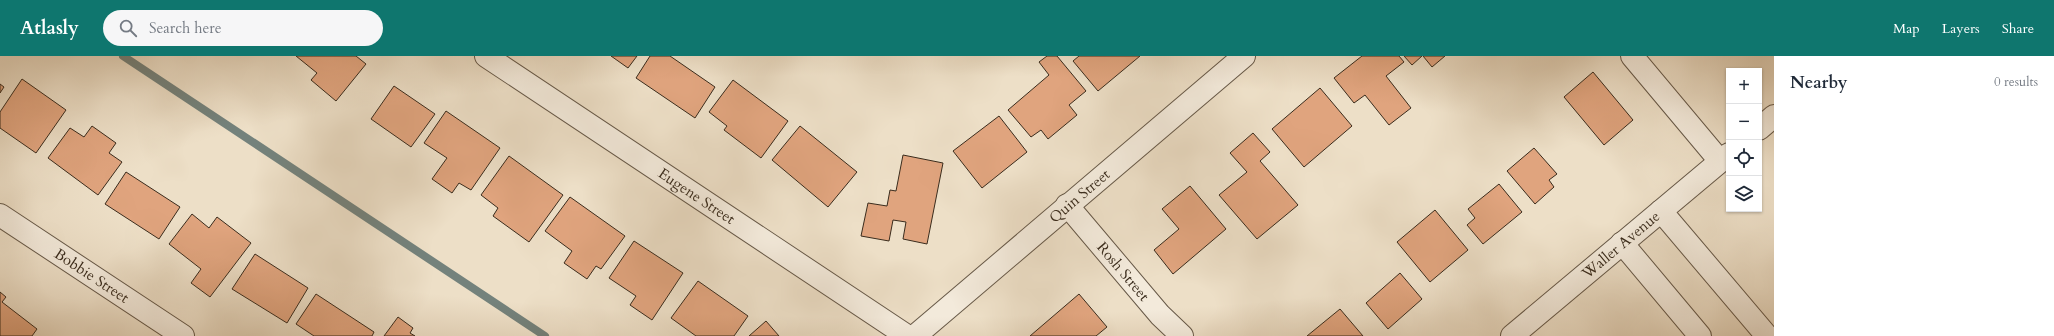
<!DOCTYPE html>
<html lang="en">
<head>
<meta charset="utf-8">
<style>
	body { margin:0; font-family:Cardo,serif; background:#f6f6f7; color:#1f2937 }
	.controls { position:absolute; right:12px; top:12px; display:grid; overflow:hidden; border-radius:0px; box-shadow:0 1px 3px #0004 }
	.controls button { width:36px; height:36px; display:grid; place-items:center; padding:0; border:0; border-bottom:1px solid #e0e1e3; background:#fff; color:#1f2937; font:20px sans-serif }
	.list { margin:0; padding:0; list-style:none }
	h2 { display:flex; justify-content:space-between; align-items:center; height:52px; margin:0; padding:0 16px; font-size:17px }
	h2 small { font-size:13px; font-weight:400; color:#747a83 }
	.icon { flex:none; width:22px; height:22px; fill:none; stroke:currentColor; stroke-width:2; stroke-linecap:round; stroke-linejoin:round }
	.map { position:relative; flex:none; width:1774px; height:280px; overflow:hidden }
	header { display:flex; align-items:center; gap:24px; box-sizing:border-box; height:56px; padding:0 20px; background:#0f766e; color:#fff }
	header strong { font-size:19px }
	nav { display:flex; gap:22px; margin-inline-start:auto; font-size:14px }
	.search { width:280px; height:36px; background:#f6f6f7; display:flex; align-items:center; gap:10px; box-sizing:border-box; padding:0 14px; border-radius:22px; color:#747a83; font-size:15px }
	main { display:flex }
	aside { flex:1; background:#fff }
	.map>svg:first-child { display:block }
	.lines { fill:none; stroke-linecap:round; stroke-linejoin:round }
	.stream { stroke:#74827c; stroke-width:8 }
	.building { fill:#e0a47e; stroke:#3a2c1d }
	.minor-casing { stroke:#675948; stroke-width:24 }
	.minor { stroke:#f3eadb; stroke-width:22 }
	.labels { text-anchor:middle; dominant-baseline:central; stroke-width:4; stroke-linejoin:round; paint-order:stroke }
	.street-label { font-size:15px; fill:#3a2c1d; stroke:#f3eadb }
</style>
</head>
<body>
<header>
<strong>Atlasly</strong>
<div class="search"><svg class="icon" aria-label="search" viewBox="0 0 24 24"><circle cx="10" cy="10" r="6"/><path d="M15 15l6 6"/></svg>Search here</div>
<nav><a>Map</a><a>Layers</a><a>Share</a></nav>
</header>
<main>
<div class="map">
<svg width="1774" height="280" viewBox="0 0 1774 280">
	<rect width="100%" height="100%" fill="#eddfc7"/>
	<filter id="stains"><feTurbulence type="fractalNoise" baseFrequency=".005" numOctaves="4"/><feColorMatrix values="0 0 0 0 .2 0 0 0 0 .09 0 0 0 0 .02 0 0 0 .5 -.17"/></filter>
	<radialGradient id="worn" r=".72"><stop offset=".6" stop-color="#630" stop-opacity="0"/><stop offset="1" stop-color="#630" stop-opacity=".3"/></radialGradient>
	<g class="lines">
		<!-- stream -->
		<path class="stream" d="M123,0l422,280"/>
	</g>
	<!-- building -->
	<path class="building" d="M296,0h60l10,8 -30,37 -25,-21 6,-7z
		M611,0h26l-9,12z
		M650,0h20l45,31 -20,31 -59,-40z
		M1047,0h10l29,35 -17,14 8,10 -29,24 -7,-9 -10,7 -23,-27 41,-35 -10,-13z
		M1079,0h61l-42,35 -25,-30z
		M1362,0h37l5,6 -18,14 25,32 -22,17 -24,-30 -11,8 -20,-25z
		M1404,0h18l-10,9z
		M1423,0h22l-13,11z
		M1593,16l40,48 -29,25 -40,-48z
		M22,23l44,31 -30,43 -36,-25v-16z
		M733,24l55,41 -27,37 -37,-28 3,-4 -18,-14z
		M0,28l4,3 -4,6z
		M394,30l41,28 -24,33 -40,-28z
		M1320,32l32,38 -48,41 -32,-38z
		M446,55l54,37 -29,42 -12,-7 -7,10 -20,-14 15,-21 -23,-15z
		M999,60l28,36 -45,36 -29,-37z
		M92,70l24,17 -7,10 13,9 -24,33 -50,-37 22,-30 14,9z
		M800,70l57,46 -29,35 -56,-47z
		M1253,77l17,19 -10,9 38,44 -41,34 -38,-44 28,-23 -17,-19z
		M1534,92l23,26 -8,6 5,7 -19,17 -28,-33z
		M903,99l40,8 -16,81 -24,-5 3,-17 -13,-2 -4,21 -28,-5 7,-33 19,3 3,-16 6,1z
		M509,100l54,39 -34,47 -36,-26 5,-8 -17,-13z
		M126,116l54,35 -21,32 -54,-35z
		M1499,128l23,28 -39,32 -16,-19 8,-7 -7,-9z
		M1190,130l36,43 -53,45 -19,-24 25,-21 -17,-20z
		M570,141l55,39 -24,33 -5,-3 -9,13 -23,-16 8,-12 -27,-20z
		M1435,154l33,40 -38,32 -33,-40z
		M192,158l17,14 8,-11 34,26 -41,54 -19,-14 10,-14 -32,-25z
		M634,185l49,32 -31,47 -22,-15 6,-9 -27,-18z
		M255,198l53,34 -21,35 -55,-34z
		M1400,217l22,26 -34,30 -22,-26z
		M698,225l50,35 -14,20h-38l-25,-18z
		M0,236l6,5 -4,5 35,27 -5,7h-32z
		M316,238l58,38 -2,4h-58l-18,-12z
		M1079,238l28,33 -11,9h-66z
		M1340,253l23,27h-56z
		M398,261l15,11 -3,5 5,3h-31z
		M766,265l13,15h-30z"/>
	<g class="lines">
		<!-- minor casing -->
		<g class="minor-casing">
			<g id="minor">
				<path id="s1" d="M486,0l421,280"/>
				<path d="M1632,0l88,105"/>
				<path d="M1759,73l15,-13"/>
				<path id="s2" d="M1067,149l93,110 22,21"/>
				<path d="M1661,155l106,125"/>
				<path id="s3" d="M0,159l183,121"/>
				<path d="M1622,187l78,93"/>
				<path id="s4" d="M915,280l329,-280"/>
				<path id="s5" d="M1512,280l217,-182"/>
			</g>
		</g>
		<!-- minor -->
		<use href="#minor" class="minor"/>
	</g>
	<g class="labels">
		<!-- street labels -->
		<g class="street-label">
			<text stroke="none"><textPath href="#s4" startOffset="216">Quin Street</textPath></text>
			<text stroke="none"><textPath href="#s1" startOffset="253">Eugene Street</textPath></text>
			<text stroke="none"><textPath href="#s5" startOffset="142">Waller Avenue</textPath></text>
			<text stroke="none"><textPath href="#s2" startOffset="87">Rosh Street</textPath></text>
			<text stroke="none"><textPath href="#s3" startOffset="110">Bobbie Street</textPath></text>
		</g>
	</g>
	<rect width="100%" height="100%" filter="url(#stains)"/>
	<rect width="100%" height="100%" fill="url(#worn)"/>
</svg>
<div class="controls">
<button>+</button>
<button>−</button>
<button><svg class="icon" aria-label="locate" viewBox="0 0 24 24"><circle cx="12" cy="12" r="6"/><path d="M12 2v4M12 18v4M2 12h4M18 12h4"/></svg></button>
<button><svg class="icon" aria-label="layers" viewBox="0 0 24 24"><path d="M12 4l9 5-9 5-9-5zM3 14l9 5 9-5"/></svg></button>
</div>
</div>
<aside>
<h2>Nearby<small>0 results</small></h2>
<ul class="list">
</ul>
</aside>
</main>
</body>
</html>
